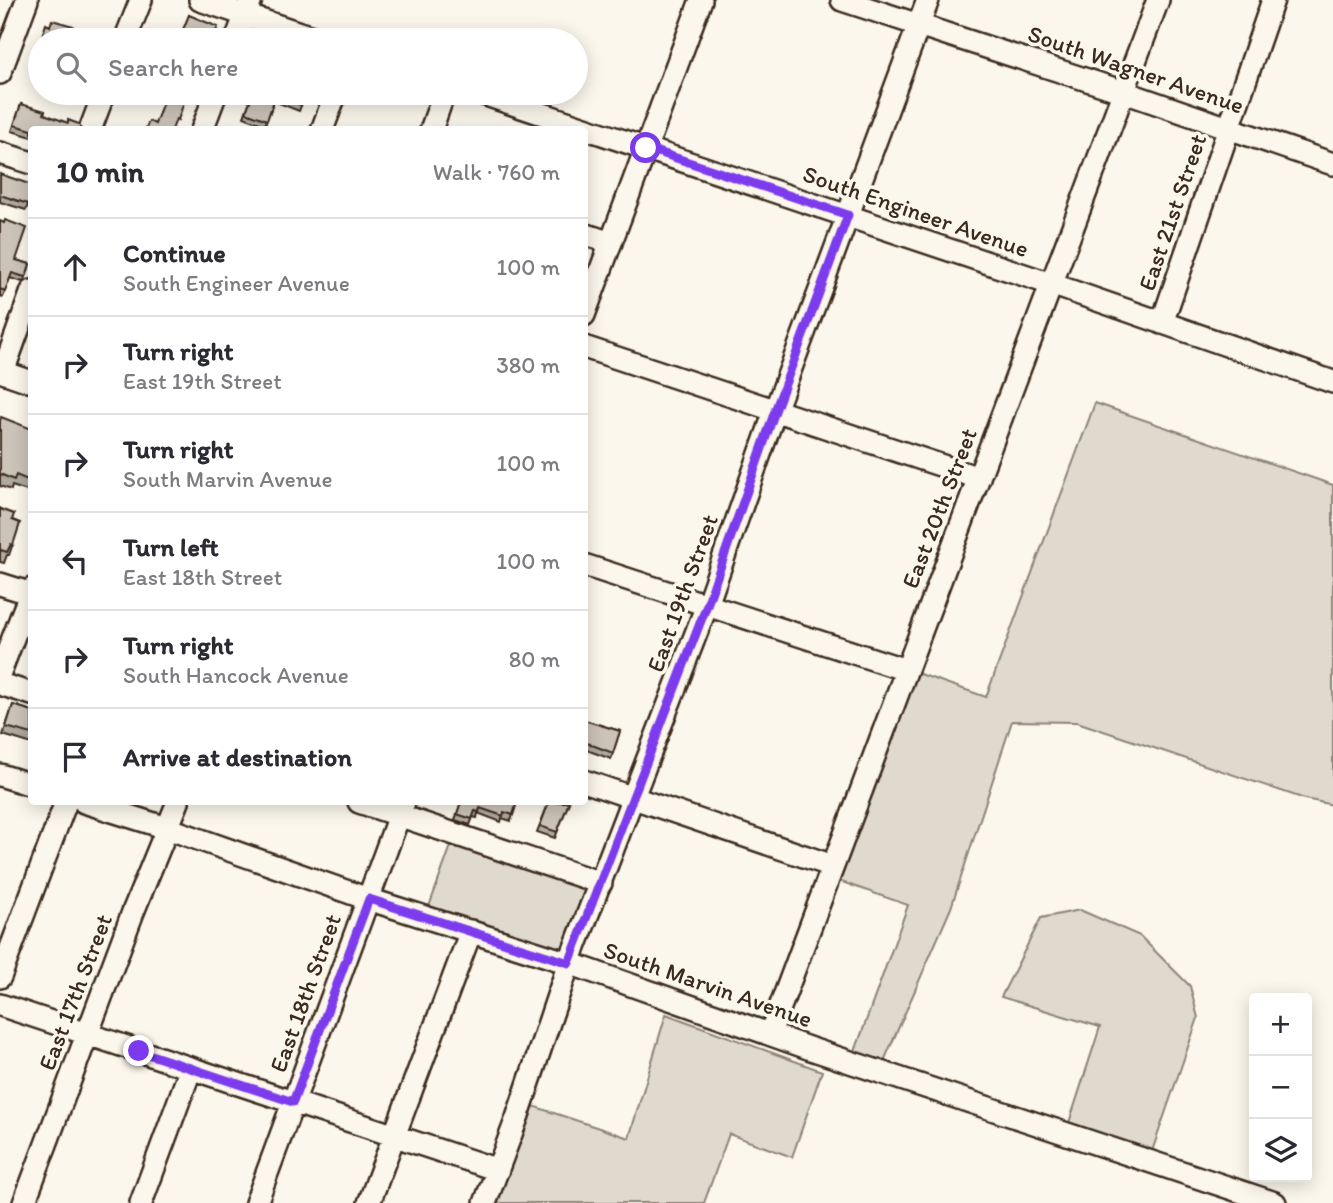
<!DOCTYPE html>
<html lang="en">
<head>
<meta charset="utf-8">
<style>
	body { margin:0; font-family:Itim,sans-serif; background:#f2f2f3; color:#2b2b33 }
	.controls { position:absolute; right:21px; bottom:21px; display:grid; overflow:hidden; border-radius:7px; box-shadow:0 4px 18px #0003 }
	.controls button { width:63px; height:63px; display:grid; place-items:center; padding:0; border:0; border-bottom:2px solid #e1e1e2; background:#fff; color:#2b2b33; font:35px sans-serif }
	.stop { position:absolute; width:21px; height:21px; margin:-16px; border:5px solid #7c3aed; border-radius:50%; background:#fff }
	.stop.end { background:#7c3aed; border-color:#fff; box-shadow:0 2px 7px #0008 }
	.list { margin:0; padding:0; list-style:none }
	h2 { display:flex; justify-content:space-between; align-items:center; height:91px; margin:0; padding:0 28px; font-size:30px }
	h2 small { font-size:23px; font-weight:400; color:#7c7c81 }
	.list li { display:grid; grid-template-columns:46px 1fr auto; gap:21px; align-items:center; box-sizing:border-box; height:98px; padding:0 28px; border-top:2px solid #e1e1e2 }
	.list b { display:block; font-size:26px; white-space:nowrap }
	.list p { margin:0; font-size:23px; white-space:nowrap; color:#7c7c81 }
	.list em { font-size:23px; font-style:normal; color:#7c7c81 }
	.icon { flex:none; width:38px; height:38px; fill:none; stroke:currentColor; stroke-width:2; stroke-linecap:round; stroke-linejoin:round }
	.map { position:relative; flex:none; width:1333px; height:1203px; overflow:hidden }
	.search { position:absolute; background:#fff; box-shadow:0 4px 18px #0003; left:28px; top:28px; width:560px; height:77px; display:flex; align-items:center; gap:18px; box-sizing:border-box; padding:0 24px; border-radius:38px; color:#7c7c81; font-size:26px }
	.panel { position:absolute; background:#fff; box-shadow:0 4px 18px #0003; left:28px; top:126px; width:560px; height:679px; border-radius:7px }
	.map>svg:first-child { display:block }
	.green { fill:#dfd9ce; stroke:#8d8276; stroke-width:2 }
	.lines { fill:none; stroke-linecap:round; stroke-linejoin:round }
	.minor-casing { stroke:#3b2a1e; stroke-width:26 }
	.minor { stroke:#fbf7ec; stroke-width:21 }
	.wall { fill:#afa99f; stroke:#3b2a1e; stroke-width:2 }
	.building { fill:#ccc4b9; stroke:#3b2a1e; stroke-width:2 }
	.route { stroke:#7c3aed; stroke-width:9 }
	.labels { text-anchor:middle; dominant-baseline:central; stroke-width:7; stroke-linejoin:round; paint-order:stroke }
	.street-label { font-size:24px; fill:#3b2a1e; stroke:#fbf7ec }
</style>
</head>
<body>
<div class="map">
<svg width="1333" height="1203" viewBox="0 0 1333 1203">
	<rect width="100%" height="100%" fill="#fbf7ec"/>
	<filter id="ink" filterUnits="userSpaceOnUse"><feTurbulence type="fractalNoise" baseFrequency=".0143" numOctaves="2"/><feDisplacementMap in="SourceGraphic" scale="14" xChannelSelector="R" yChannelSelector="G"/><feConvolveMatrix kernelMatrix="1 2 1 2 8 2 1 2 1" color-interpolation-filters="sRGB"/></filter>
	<g filter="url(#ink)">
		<!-- green -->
		<path class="green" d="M1095,403l238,82v320l-28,-6 -228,-77 -65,-1 -61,187 -70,160 -28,-11 55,-152 -78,-27 79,-204 8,-1 69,24z
			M452,843l133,46 -28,72 -131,-46z
			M1080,910l60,26 50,50 8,32 -49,142 -82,-31 33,-102 -99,-30 40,-79z
			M666,1014l156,57 -30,86 -63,-23 -25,69h-208l37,-97 96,32z"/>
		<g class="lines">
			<!-- minor casing -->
			<g class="minor-casing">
				<path id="minor" d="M200,0l121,40
					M842,0l282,92 209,72
					M125,40l16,-40
					M236,40l15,-40
					M0,73l27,-73
					M480,93l571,191 282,98
					M90,130l14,-37
					M202,130l14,-37
					M322,130l14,-37
					M431,130l13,-37
					M0,153l32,10
					M584,234l27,9
					M584,315l117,-315
					M1162,323l111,-323
					M584,347l395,131
					M0,371l32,11
					M3,372l29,-81
					M584,565l322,105
					M0,584l32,10
					M0,672l32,-83
					M0,684l32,10
					M0,775l32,10
					M584,781l249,85
					M84,802l83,26 201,71 201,64 242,86 464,154
					M359,802l242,81
					M0,977l66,-175
					M0,1005l498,165
					M770,1034l388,-1034
					M24,1203l109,-291 45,-110
					M141,1203l50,-135
					M256,1203l148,-401
					M369,1203l102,-272
					M485,1203l32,-85 52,-155 138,-358 68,-194 153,-411"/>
			</g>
			<!-- minor -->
			<use href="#minor" class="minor"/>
		</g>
		<!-- wall -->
		<path class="wall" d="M189,15l23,25h-33z
			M253,93h53l-7,18 -25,-10 -9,24 -21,-8z
			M21,104l23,10 37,16h-49v7l-20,-6z
			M0,175l32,20 -6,15 -26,-8z
			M0,221l16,39 14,4 -5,16 -2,2 -13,-4 -7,19 -3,-1z
			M0,421l30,16 2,42 -5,12 -15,-5 -1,4 -11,-4z
			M0,509l12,11 8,3 -11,32h-2l-3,8 -4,-1z
			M13,705l19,6v33l-29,-9z
			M584,720l36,11 -9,28 -27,-10z
			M461,802h56l-6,19 -9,-3 -1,4 -23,-9 -1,5 -4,-1 -3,8 -15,-5z
			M549,802h20l-14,36 -18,-6z"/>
		<!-- building -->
		<path class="building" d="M189,15l29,12 -6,13h-18l-13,-5z
			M52,20l21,6 -5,14h-27l5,-16 4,2z
			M166,93l19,6 -7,21 -2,-1 -4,11h-27l4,-9 6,3z
			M253,93h53l-5,12 -25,-10 -9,25 -21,-8z
			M21,104l24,7 -1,3 24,9v-3l11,4 2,6h-28l-13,-5 -1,5h-7l-18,-5z
			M0,174l32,11v10l-4,9 -28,-9z
			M5,220l22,8 -11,32 14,4 -3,11 -2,2 -13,-4 -7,18 -5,-2v-68l4,2z
			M1,417l31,12 -2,8 2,1v40l-2,3 -14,-6 -2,5 -14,-6v-53z
			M0,509l14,5 -2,6 8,3 -7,22 -2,-1 -4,8 -6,-2 -1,3z
			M13,705l19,6v23l-26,-7z
			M584,720l36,11 -7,22 -29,-11z
			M461,802h56l-4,13 -9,-3 -1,4 -23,-8 -1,4 -4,-1 -3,8 -15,-5z
			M549,802h20l-12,30 -17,-6z"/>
	</g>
	<g class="lines" filter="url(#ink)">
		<!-- route -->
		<path class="route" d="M139,1051l154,51 76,-203 200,64 138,-358 68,-194 73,-196 -202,-67"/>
	</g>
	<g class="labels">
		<!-- street labels -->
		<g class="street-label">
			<text transform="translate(1136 69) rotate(19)">South Wagner Avenue</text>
			<text transform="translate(916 211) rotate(19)">South Engineer Avenue</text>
			<text transform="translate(1172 212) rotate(-71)">East 21st Street</text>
			<text transform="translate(939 508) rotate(-69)">East 20th Street</text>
			<text transform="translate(682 593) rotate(-70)">East 19th Street</text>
			<text transform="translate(708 984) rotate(19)">South Marvin Avenue</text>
			<text transform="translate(75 992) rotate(-69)">East 17th Street</text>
			<text transform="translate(305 993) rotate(-70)">East 18th Street</text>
		</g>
	</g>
</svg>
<div class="controls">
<button>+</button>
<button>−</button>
<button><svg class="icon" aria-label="layers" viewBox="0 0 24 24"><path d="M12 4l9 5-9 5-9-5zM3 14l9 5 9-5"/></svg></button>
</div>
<div class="stop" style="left:646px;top:148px"></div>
<div class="stop end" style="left:139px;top:1051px"></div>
<div class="search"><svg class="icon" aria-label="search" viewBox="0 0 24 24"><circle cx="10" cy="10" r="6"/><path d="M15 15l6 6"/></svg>Search here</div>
<section class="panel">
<h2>10 min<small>Walk · 760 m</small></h2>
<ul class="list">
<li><svg class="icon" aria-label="ahead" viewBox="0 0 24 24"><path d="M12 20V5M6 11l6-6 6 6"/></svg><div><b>Continue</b><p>South Engineer Avenue</p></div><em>100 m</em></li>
<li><svg class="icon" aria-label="right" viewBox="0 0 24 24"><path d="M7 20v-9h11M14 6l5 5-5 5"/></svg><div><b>Turn right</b><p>East 19th Street</p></div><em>380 m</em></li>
<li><svg class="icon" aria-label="right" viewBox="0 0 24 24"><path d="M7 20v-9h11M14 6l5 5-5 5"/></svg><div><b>Turn right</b><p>South Marvin Avenue</p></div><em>100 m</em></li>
<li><svg class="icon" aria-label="left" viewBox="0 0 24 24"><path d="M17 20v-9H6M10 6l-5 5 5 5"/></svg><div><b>Turn left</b><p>East 18th Street</p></div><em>100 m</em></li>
<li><svg class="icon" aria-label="right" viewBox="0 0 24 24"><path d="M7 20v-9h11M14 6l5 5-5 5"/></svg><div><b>Turn right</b><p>South Hancock Avenue</p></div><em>80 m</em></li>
<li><svg class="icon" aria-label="arrive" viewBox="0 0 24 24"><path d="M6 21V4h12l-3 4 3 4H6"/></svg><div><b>Arrive at destination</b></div></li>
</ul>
</section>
</div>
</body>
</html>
